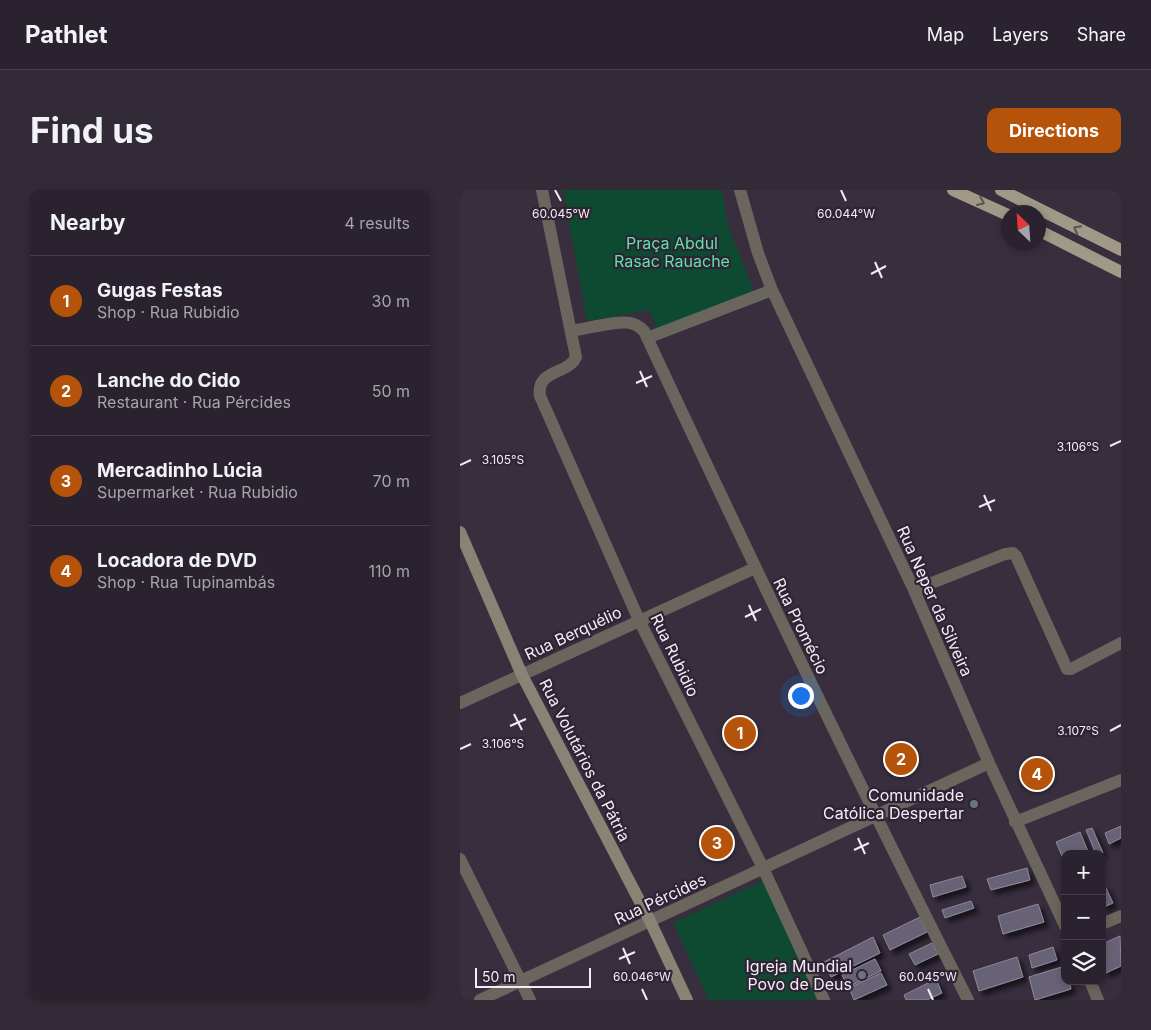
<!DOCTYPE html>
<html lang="en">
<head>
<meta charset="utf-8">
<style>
	body { margin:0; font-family:Inter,sans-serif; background:#322a36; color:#f1f3f6 }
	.controls { position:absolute; right:15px; bottom:15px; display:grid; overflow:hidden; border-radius:10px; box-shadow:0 2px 8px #0003 }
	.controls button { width:45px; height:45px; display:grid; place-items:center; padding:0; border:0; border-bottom:1px solid #463f4a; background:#2a222e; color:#f1f3f6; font:25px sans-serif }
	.compass { position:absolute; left:541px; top:15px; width:45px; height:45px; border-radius:50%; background:#2a222e; box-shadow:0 2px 8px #0003; rotate:335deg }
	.scale { position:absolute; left:15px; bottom:12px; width:116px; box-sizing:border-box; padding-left:5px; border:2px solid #f3ecf7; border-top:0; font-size:14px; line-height:18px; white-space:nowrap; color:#f3ecf7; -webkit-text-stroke:4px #2e2433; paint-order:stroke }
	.you { position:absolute; left:340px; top:505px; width:18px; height:18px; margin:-12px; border:4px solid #fff; border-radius:50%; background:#1a73e8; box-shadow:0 0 0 8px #1a73e833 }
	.badge { display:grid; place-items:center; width:32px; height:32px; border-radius:50%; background:#b45309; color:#fff; font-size:16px; font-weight:700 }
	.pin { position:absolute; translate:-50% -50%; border:2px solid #fff; box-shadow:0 1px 5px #0006 }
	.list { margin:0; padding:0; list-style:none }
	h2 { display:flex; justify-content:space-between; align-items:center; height:65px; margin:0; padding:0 20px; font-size:21px }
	h2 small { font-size:16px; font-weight:400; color:#a5a4aa }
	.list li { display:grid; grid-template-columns:32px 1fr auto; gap:15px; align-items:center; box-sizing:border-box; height:90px; padding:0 20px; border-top:1px solid #463f4a }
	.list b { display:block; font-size:19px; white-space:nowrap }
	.list p { margin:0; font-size:16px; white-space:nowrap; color:#a5a4aa }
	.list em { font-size:16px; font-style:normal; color:#a5a4aa }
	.icon { flex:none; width:28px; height:28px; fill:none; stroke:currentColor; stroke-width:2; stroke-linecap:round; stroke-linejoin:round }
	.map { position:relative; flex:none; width:661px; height:810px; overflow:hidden; border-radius:10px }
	header { display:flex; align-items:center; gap:30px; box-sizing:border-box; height:70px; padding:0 25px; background:#2a222e; border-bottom:1px solid #463f4a }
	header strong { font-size:24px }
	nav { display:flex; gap:28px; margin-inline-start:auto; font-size:18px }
	.intro { display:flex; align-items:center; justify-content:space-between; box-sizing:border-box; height:120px; padding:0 30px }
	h1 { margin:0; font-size:35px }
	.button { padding:12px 22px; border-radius:10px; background:#b45309; color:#fff; font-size:18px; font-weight:700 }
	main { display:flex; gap:30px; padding:0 30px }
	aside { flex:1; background:#2a222e; border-radius:10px; box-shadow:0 2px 8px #0003 }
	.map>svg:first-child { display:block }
	.green { fill:#0e4a32 }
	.building { fill:#686276; stroke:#8d879b; filter:url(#shadow) }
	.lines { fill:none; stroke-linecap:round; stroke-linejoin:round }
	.street { stroke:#6a665e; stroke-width:12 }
	.secondary { stroke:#888375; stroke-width:12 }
	.primary { stroke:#a09988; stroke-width:12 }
	.oneway { stroke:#5c5355 }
	.ticks { fill:none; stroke:#f3ecf7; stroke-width:2 }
	.worship-dot { fill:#6b7280; stroke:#2e2433; stroke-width:2 }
	.labels { text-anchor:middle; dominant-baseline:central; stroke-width:4.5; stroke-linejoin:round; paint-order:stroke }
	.park-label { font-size:16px; fill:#5ce4aa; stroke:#2e2433 }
	.street-label { font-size:16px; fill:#f3ecf7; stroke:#2e2433 }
	.poi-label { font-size:16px; fill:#f3ecf7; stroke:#2e2433; text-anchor:end }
	.ticks-label { font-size:12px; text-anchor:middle; fill:#f3ecf7; stroke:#2e2433; stroke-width:4.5; stroke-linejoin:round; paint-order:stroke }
</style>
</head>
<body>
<header>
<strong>Pathlet</strong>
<nav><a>Map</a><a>Layers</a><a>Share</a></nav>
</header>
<div class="intro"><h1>Find us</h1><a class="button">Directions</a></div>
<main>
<aside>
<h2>Nearby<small>4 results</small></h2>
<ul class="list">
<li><span class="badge">1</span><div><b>Gugas Festas</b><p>Shop · Rua Rubidio</p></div><em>30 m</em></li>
<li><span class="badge">2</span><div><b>Lanche do Cido</b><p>Restaurant · Rua Pércides</p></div><em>50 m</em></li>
<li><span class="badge">3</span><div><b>Mercadinho Lúcia</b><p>Supermarket · Rua Rubidio</p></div><em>70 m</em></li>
<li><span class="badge">4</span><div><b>Locadora de DVD</b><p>Shop · Rua Tupinambás</p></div><em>110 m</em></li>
</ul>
</aside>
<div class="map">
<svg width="661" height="810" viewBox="0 0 661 810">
	<defs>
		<filter id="shadow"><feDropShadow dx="4.5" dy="4.5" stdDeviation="2.5" flood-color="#0009"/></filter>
	</defs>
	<rect width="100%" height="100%" fill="#382e3e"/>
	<!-- green -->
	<path class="green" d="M103,0h159l6,36 27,67 -95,42 -11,-25 -62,11z
		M304,690l57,120h-112l-36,-77z"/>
	<!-- building -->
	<path class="building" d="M661,636v12l-12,6 -4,-11z
		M632,638l11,25 -2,1h-5l-10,-24z
		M620,642l9,22h-24v9l-9,-21z
		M567,678l3,12 -39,10 -4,-11z
		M502,686l4,11 -33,10 -3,-12z
		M645,696l8,17 -11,5v-21z
		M511,711l3,7 -29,10 -3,-8z
		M578,714l6,18 -41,12 -5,-18z
		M460,727l7,15 -37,18 -7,-15z
		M660,746l1,30 -15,7 -4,-8v-21z
		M413,747l7,16 -49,24 -7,-15z
		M472,753l6,11 -23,11 -6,-11z
		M593,757l4,13 -25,8 -3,-13z
		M557,767l6,20 -44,14 -6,-20z
		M415,769l6,12 -33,16 -6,-12z
		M605,776v15h4l2,8 -36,11 -6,-23z
		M421,783l6,12 -33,15 -5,-12z
		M476,789l6,14 -15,7h-21l-2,-5z"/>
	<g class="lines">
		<!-- street -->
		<path class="street" d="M82,0l34,167c-8,18 -40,12 -36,39l99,224 124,248 61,132
			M280,0l18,63 14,37 142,300 75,173 76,163
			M111,141c15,-2 46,-11 59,-8 6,1 10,4 14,8 105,225 212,448 324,669
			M187,148l125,-48
			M454,400l91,-36 8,-1 3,3 51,113h4l50,-26
			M0,513l295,-135
			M555,632l106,-42
			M0,669l70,141
			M642,734l19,-8
			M630,791l8,19
			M20,810l509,-237"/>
		<!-- secondary -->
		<path class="secondary" d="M0,342l62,143 128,246 37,79"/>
		<!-- primary -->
		<path class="primary" d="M493,0l55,25
			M541,0l120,60
			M578,40l83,42"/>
	</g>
	<!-- one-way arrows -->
	<defs><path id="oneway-chevron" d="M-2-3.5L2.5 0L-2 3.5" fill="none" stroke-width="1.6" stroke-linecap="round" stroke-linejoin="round" transform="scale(1.25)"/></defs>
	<g class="oneway">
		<use href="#oneway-chevron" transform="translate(521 12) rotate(23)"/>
		<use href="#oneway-chevron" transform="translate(617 39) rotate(-153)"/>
	</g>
	<!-- ticks -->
	<path class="ticks" d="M95,0l6,11M381,0l5,11M415,72l7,16M411,84l15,-8M180,181l7,16M176,193l16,-7M650,256l11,-5M0,275l11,-5M524,305l7,16M519,317l16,-7M289,415l7,16M285,427l16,-8M54,524l8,16M50,536l16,-7M650,541l11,-6M0,559l11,-5M398,648l7,16M394,660l15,-7M163,758l7,16M159,769l16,-7M182,799l5,11M468,799l5,11"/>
	<!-- markers -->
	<g class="worship-dot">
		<circle cx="514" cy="614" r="5"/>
		<circle cx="402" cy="785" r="5"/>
	</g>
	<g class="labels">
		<!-- park labels -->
		<g class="park-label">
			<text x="212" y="53">Praça Abdul<tspan x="212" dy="18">Rasac Rauache</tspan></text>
		</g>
		<!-- street labels -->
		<g class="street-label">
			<text transform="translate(475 411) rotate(66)">Rua Neper da Silveira</text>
			<text transform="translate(341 436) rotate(64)">Rua Promécio</text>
			<text transform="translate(113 443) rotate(-25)">Rua Berquélio</text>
			<text transform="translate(215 465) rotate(64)">Rua Rubidio</text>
			<text transform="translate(125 570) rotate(63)">Rua Volutários da Pátria</text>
			<text transform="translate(200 709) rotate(-25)">Rua Pércides</text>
		</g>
		<!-- poi labels -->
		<g class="poi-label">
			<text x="504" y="605">Comunidade<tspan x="504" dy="18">Católica Despertar</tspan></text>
			<text x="392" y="776">Igreja Mundial<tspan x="392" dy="18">Povo de Deus</tspan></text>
		</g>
	</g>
	<g class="ticks-label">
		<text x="101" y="28">60.045°W</text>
		<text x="386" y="28">60.044°W</text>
		<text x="618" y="261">3.106°S</text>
		<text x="43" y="274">3.105°S</text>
		<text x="618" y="545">3.107°S</text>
		<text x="43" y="558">3.106°S</text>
		<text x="182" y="791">60.046°W</text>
		<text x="468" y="791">60.045°W</text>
	</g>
</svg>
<div class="controls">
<button>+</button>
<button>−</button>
<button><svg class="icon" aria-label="layers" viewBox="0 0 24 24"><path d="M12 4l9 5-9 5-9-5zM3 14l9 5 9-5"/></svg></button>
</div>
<svg class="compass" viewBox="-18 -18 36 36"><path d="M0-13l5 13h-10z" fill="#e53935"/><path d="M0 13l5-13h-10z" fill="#a5a4aa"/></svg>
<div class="scale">50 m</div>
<div class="you"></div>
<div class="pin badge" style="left:280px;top:543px">1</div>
<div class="pin badge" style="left:441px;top:569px">2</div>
<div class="pin badge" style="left:257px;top:653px">3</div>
<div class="pin badge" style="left:577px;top:584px">4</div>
</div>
</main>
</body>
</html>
